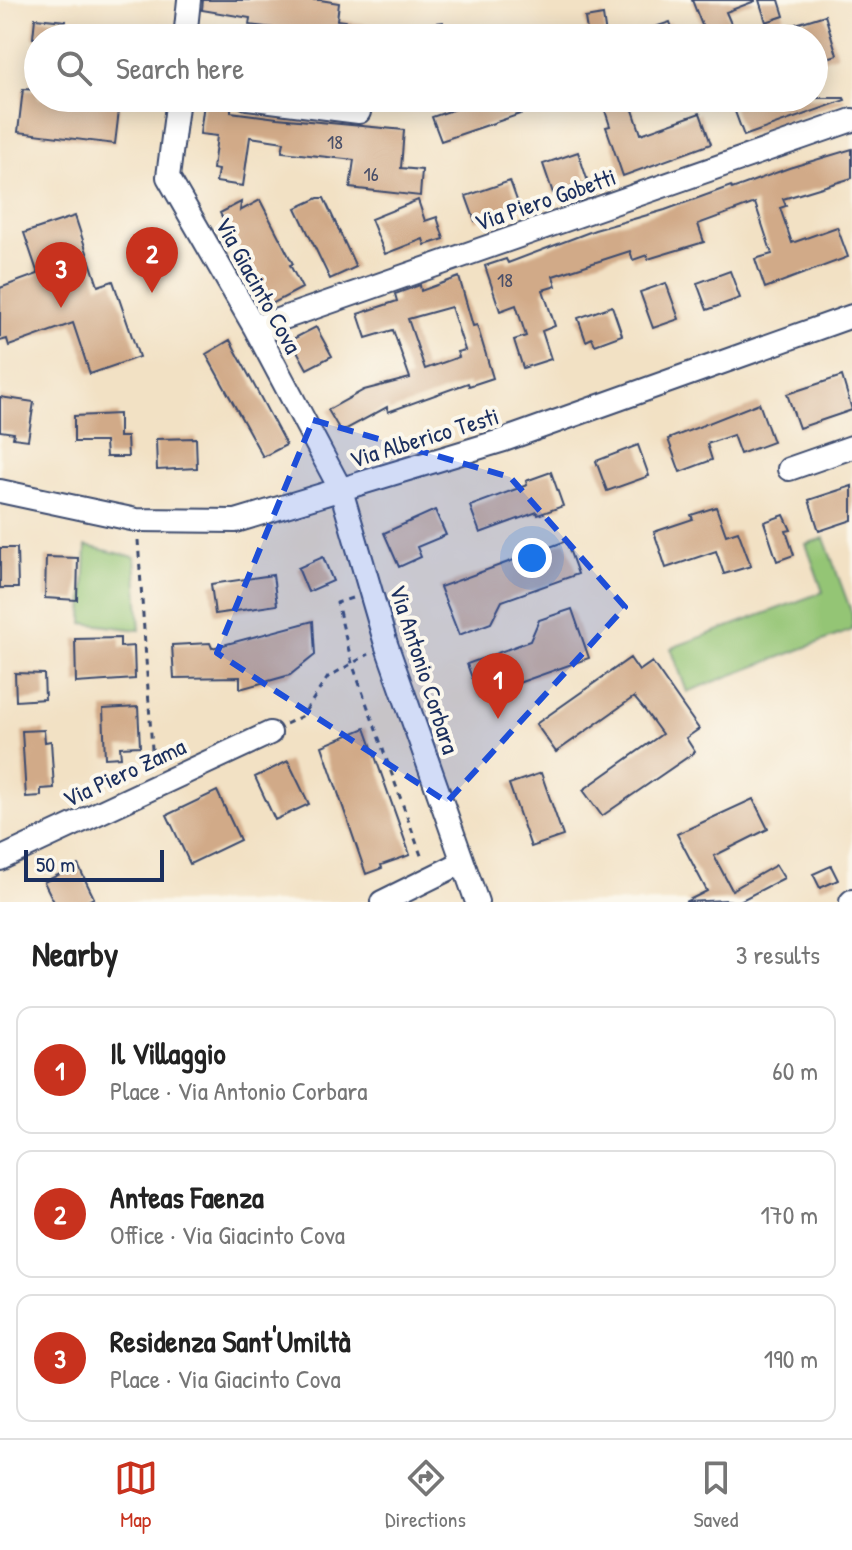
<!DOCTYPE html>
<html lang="en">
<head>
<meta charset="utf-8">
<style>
	body { margin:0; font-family:"Patrick Hand",sans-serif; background:#f2f2f2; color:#222 }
	.scale { position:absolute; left:24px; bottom:20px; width:140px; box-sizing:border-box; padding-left:8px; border:4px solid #1b2f5e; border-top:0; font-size:22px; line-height:28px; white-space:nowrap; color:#1b2f5e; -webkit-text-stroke:6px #fbf7ec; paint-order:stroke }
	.you { position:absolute; left:532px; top:558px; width:28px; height:28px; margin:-20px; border:6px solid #fff; border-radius:50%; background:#1a73e8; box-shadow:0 0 0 12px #1a73e833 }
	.badge { display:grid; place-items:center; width:52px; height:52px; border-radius:50%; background:#c8321e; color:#fff; font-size:26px; font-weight:700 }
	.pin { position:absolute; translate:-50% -66px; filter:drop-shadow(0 2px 4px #0008) }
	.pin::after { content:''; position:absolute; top:42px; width:28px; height:24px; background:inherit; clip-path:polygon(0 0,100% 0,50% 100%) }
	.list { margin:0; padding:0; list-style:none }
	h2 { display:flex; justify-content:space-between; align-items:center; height:104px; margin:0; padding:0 32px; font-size:34px }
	h2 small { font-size:26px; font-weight:400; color:#767676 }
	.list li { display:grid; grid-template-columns:52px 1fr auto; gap:24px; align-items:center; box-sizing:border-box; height:128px; margin:0 16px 16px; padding:0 16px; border:2px solid #e0e0e0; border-radius:16px }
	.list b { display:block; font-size:30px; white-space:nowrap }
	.list p { margin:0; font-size:26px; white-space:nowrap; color:#767676 }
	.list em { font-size:26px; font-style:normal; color:#767676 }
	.icon { flex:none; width:44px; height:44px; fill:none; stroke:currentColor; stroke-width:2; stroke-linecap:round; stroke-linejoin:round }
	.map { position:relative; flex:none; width:852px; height:902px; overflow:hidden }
	.search { position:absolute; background:#fff; box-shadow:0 4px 20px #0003; left:24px; right:24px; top:24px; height:88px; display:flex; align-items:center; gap:20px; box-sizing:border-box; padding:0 28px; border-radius:44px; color:#767676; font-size:30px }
	.sheet { height:536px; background:#fff }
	nav { display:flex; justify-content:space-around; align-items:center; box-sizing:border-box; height:112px; border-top:2px solid #e0e0e0; background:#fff; font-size:22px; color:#767676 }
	nav a { display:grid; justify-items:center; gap:4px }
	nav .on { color:#c8321e }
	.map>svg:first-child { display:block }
	.green { fill:#94c575; stroke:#587a6a; stroke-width:2 }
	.building { fill:#d1aa88; fill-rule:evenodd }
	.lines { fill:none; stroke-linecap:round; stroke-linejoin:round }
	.minor-casing { stroke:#3b4a6d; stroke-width:26 }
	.path { stroke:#3b4a6d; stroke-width:3; stroke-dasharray:6 6; stroke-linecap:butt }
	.minor { stroke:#fff; stroke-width:22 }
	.marked { fill:#1d4ed8; fill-opacity:0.2; stroke:#1d4ed8; stroke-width:6; stroke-dasharray:16 10; stroke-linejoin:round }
	.labels { text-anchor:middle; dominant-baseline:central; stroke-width:8; stroke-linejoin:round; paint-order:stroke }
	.number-label { font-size:20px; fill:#484e68 }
	.street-label { font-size:24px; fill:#1b2f5e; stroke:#fbf7ec }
</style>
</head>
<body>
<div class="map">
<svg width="852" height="902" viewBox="0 0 852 902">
	<rect width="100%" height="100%" fill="#fbf7ec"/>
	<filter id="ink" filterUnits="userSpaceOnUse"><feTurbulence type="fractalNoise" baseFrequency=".0125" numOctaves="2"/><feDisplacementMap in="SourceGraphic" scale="16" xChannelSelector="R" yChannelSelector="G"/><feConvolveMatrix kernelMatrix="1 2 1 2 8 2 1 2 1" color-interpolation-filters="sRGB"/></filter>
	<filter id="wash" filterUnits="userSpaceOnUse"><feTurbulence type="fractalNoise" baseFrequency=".006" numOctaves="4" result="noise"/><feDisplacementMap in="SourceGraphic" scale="32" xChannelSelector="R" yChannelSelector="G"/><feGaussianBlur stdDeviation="1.8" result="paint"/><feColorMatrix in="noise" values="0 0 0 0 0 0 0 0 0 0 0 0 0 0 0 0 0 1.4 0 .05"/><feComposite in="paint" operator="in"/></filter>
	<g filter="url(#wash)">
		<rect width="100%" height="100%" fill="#f2e1c4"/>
		<!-- green -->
		<path class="green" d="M824,538l28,76v16l-165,62 -16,-44 152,-56 -17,-48z
			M86,546l49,11 5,73 -57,-7z"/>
		<g id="blocks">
			<!-- building -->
			<path class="building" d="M203,0h117l19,3 -2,17 64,9 -1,9h-61l1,-2 -91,-11 1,-7 -48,-8z
				M692,0h63v1l-29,11 11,26h-30z
				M759,0h20l5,16 -18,6z
				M603,15l3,20 -18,2 -3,-19z
				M825,15l12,40 -23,7v-24h-14l-4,-14z
				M35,18l31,3 -2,17h-31z
				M443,22l1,16h-16l-1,-14z
				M670,22l6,16h-45v-3z
				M23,89l15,1v8l64,6 1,-4 17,2 -5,42 -97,-12z
				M487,98h77v1l-123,42 -9,-24z
				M601,98h28l12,36 59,-21 11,31 -88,32 -17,-49 4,-1z
				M730,98h114l1,2 -101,36z
				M204,103l27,4v5l46,6 127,12 -3,38 21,2 -2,26 -70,-8 4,-28 -72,-8 2,-10 -34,-5 -7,49 -27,-4 2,-12 -5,-1 4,-33 -17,-2z
				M852,149v29l-69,21 3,7 -6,2 12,35 45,-16 11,30 -83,31 -10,-29 17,-5 -17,-51 -57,21 6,18 -56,17 -1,-4 -14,5 -3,-9 -77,25 3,10 -13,4 12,36 -13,5 9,28 -28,9 -9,-28 12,-4 -10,-31 -16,6 -15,-45 21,-7 2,4 87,-33 70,-20 66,-24 1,3 57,-21z
				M578,152l10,30 -35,11 -10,-29z
				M510,181l9,25 -44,15 -9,-25z
				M318,198h6l32,69 -26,12 -34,-71z
				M260,200l33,64 -3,1 12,23 -34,18 -48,-93 21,-11 -1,9z
				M418,200l7,21 12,-4 7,22 -19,6 -2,-6 -38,15 -14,-35z
				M75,216l23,70 15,-5 26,76 -49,17 -17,-51 -64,23 -2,-7 -7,2v-53l38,-14 -14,-41z
				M730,271l10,27 -33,12 -10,-27z
				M459,277l14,49 4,-1 16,53 -24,8 -1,-3 -80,29 -1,-5 -46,25 -13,-22 36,-20 46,-12 -17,-48 -27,8 -8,-24 39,-13 -2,-7 25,-9 1,6zM451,307l14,43 -8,2 2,5 -34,12 -17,-50z
				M666,283l13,36 -26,9 -13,-36z
				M612,306l10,29 -27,10 -3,-7 -6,3 -8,-23z
				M316,327l16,29 -25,13 -16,-29z
				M230,340l56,105 -23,12 -57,-103z
				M842,376l10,34 -53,18 -12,-34z
				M0,397l34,5 -6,38 -15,-2 1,-5 -14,-2z
				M759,403l14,39 -33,12 -7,-19 -26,9 5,16 -32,12 -12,-33z
				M119,414v23h8l1,20h-22l-1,-15h-31v-26z
				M196,438l1,30 -40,2 -1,-31z
				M638,445l11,31 -42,15 -11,-30z
				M551,472l12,34 -25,9 -1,-3 -57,21 -10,-27 57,-21 -1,-4z
				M852,486v34l-33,11 -10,-31z
				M716,507l10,28 12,-4 13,35 -27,8 -8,-23 -50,17 -12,-36 39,-13 -2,-4z
				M435,510l11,25 -29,12 4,10 -22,10 -15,-34z
				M784,515l7,15 -5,1 8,24 -17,6 -13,-39z
				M566,541l12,33 -76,27 -11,22 -32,12 -19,-48z
				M0,548h17l1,40h-18z
				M46,557l32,1 -1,42 -32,-2z
				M323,557l10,24 -25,11 -10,-24z
				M273,575l4,30 -62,9 -4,-30z
				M572,609l17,49 -110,39 -12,-33 63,-23 9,-21z
				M313,621l2,34 -25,20 -50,14v-12l-66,1 -2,-33 38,-2 2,5z
				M120,638v9l14,-1 1,33 -59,4 -1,-44z
				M630,658l9,13 13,-9 28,40 19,27 -13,9 9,14 -93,64 -19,-26 79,-56 -19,-26 -9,-11 -78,55 -20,-28z
				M15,673l29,1 1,25 -29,2z
				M138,707l2,39 -20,1 1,10 -16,1 -2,-49z
				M365,728l45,127 -29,10 1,3 -16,6 -44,-128z
				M44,730l1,12 6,-1 3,47 -13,1v7l-15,1 -4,-66z
				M288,761l21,43 -34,16 -20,-43z
				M541,773l22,63 -32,11 -22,-63z
				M217,791l23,49 -50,24 -23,-49z
				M753,799l15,30 -54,27 18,34 44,-25 8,13 -46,24 -12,-2 -41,2 22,-11 -30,-57z
				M78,865l16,33 -8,4h-32l-10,-20z
				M831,866l7,14 -18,8 -7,-14z"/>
		</g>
	</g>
	<g filter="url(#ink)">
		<use href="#blocks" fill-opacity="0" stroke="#3b4a6d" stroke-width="2"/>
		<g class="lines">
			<!-- minor casing -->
			<g class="minor-casing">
				<path id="minor" d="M185,38l4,-38
					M178,98l-10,79 87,151 86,162 45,154 91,258
					M247,98l112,14
					M255,328l597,-208
					M789,469l63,-22
					M0,491l136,29 100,1 268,-81 348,-124
					M0,859l270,-126
					M382,902l81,-40
					M851,902l1,-1"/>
			</g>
			<!-- path -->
			<path class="path" d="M138,540l15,224
				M352,598l-15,5 15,60 71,198
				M286,724l16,-8 26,-39 41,-23"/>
			<!-- minor -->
			<use href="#minor" class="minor"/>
		</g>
	</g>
	<!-- marked area -->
	<path class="marked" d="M313,420l197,57 115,130 -178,195 -230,-149z"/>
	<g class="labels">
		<!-- number labels -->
		<g class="number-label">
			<text x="335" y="141">18</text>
			<text x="371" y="173">16</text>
			<text x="505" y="279">18</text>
		</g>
		<!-- street labels -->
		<g class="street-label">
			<text transform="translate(545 199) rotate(-19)">Via Piero Gobetti</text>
			<text transform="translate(259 285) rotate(61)">Via Giacinto Cova</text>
			<text transform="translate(424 437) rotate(-17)">Via Alberico Testi</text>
			<text transform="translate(425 669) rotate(72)">Via Antonio Corbara</text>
			<text transform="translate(124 772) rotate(-25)">Via Piero Zama</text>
		</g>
	</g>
</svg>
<div class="scale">50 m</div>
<div class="you"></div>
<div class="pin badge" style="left:498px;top:719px">1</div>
<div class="pin badge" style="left:152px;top:293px">2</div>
<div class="pin badge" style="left:61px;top:308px">3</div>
<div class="search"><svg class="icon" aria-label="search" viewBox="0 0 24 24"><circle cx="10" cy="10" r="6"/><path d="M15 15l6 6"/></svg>Search here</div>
</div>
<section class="sheet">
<h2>Nearby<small>3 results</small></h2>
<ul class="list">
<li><span class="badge">1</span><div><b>Il Villaggio</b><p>Place · Via Antonio Corbara</p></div><em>60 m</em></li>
<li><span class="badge">2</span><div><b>Anteas Faenza</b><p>Office · Via Giacinto Cova</p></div><em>170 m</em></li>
<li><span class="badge">3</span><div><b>Residenza Sant'Umiltà</b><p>Place · Via Giacinto Cova</p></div><em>190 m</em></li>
</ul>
</section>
<nav>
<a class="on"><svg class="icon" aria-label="map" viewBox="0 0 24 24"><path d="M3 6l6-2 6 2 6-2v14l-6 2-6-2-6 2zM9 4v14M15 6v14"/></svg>Map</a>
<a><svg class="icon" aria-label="directions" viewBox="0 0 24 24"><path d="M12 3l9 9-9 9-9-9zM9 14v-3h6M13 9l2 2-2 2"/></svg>Directions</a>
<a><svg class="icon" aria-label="saved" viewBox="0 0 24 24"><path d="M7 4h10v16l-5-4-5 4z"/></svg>Saved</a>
</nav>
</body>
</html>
